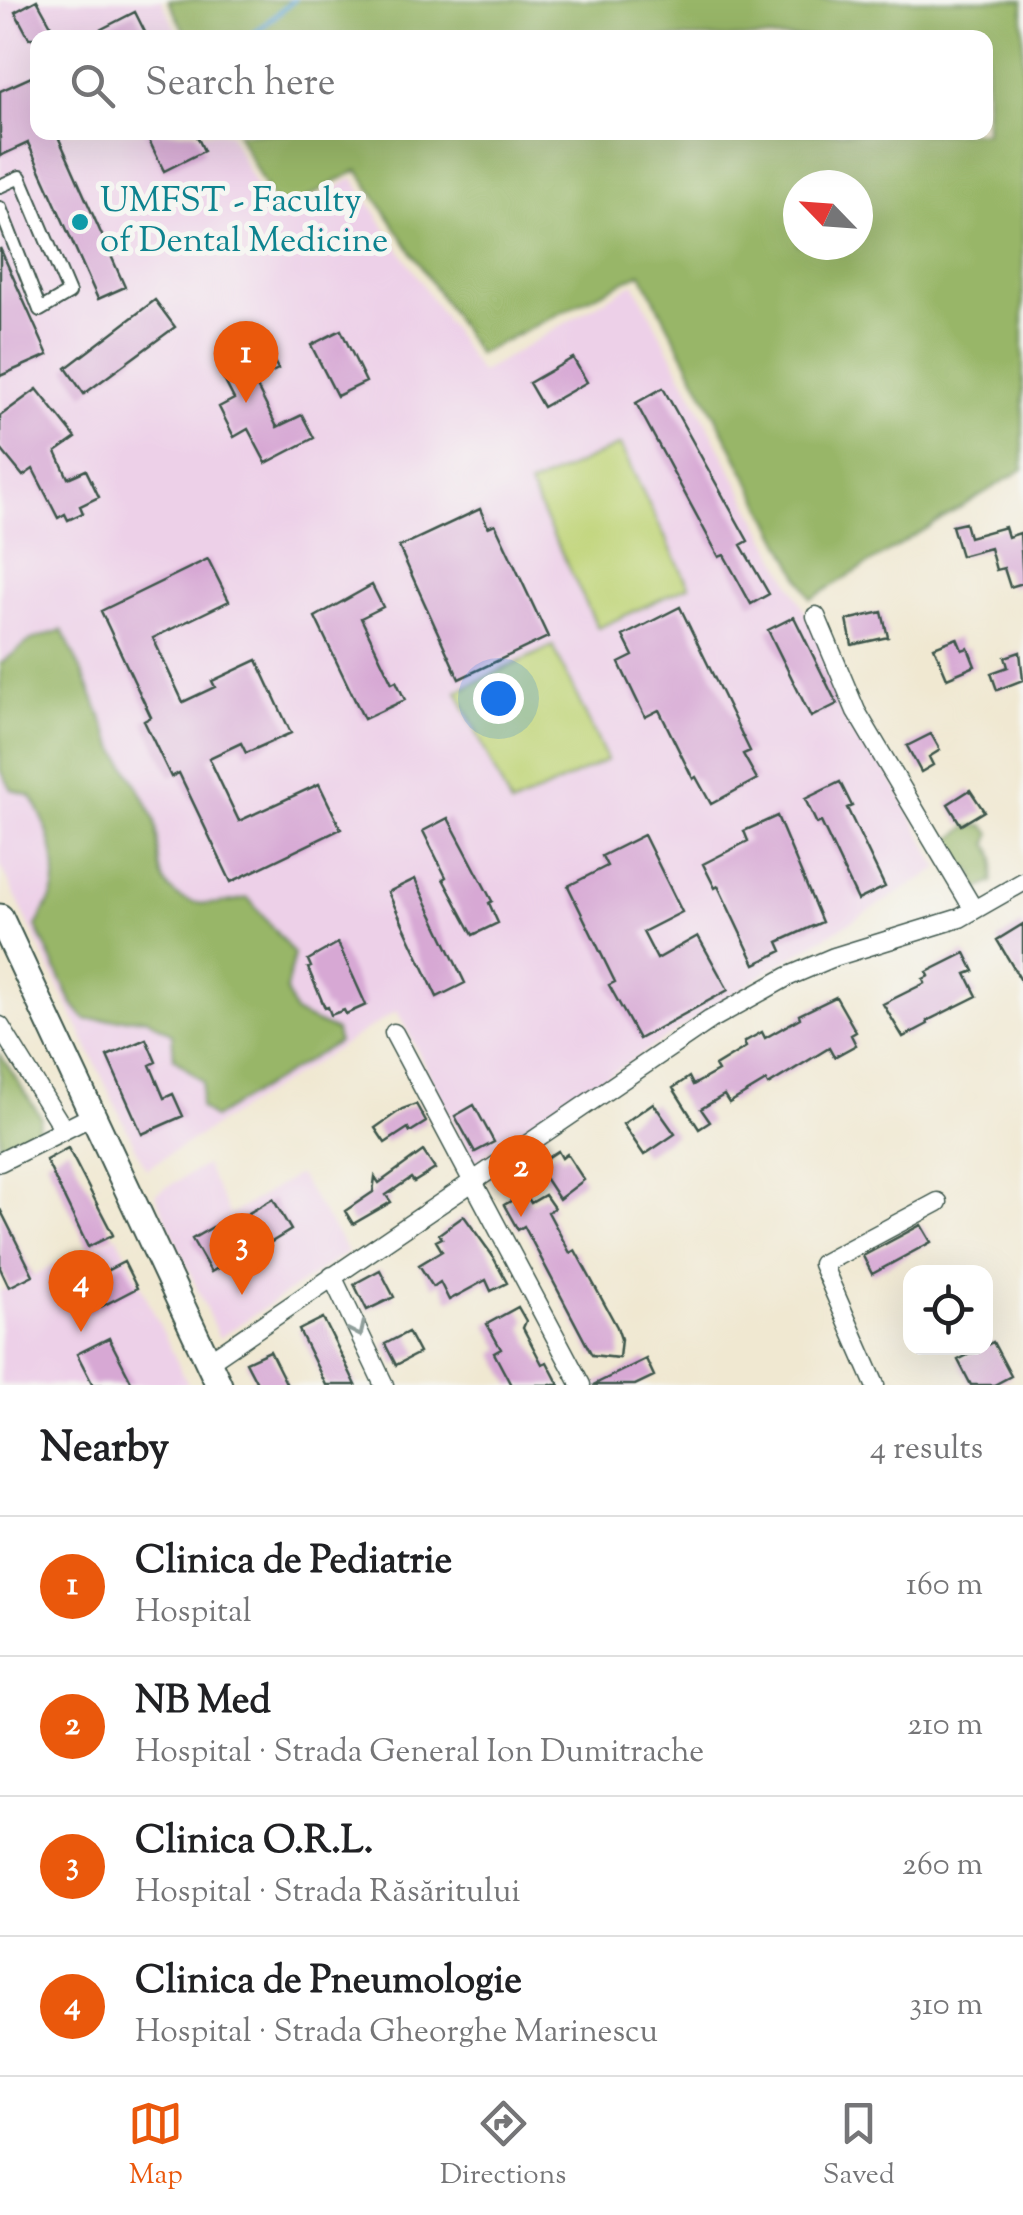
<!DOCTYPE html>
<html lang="en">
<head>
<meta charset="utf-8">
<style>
	body { margin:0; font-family:"Sorts Mill Goudy",serif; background:#f6f6f6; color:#202124 }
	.controls { position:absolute; right:30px; bottom:30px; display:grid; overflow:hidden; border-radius:20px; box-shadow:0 10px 40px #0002 }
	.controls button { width:90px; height:90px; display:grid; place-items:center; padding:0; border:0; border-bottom:2px solid #e0e0e0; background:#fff; color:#202124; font:50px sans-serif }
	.compass { position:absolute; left:783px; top:170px; width:90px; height:90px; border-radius:50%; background:#fff; box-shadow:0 10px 40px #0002; rotate:295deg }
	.you { position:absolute; left:498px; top:698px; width:35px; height:35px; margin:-25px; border:8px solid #fff; border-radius:50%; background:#1a73e8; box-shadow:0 0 0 15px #1a73e833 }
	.badge { display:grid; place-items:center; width:65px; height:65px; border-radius:50%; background:#ea580c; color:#fff; font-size:32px; font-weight:700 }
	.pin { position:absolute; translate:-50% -82px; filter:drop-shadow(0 2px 5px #0008) }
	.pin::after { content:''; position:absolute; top:52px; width:35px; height:30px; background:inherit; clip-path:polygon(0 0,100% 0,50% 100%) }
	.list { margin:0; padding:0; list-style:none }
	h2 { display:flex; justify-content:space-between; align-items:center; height:130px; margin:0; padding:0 40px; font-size:42px }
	h2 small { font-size:32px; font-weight:400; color:#757577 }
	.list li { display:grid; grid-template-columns:65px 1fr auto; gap:30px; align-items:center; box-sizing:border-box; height:140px; padding:0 40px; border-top:2px solid #e0e0e0 }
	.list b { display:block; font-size:38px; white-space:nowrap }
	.list p { margin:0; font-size:32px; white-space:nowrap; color:#757577 }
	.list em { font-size:32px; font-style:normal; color:#757577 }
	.icon { flex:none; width:55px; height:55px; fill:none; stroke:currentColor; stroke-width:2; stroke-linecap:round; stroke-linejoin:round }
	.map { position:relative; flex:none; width:1023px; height:1385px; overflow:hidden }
	.search { position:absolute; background:#fff; box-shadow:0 10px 40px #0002; left:30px; right:30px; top:30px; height:110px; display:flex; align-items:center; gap:25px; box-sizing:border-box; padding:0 35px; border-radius:20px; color:#757577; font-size:38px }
	.sheet { height:690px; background:#fff }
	nav { display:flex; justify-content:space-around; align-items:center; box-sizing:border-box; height:140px; border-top:2px solid #e0e0e0; background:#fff; font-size:28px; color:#757577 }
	nav a { display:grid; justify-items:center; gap:5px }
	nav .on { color:#ea580c }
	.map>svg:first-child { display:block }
	.built { fill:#edd0e8 }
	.green { fill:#c0d478; stroke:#708856; stroke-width:2.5 }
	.forest { fill:#98b668; stroke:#5c7a4e; stroke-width:2.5; fill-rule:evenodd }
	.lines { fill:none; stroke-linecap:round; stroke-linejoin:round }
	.stream { stroke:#5da5d4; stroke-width:5 }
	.building { fill:#d7a8d4 }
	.pedestrian-casing { stroke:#3e574c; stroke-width:16 }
	.minor-casing { stroke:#3e574c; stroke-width:21 }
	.secondary-casing { stroke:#3e574c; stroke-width:29 }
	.pedestrian { stroke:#fff; stroke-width:12 }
	.minor { stroke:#fff; stroke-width:18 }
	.secondary { stroke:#fff; stroke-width:25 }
	.oneway { stroke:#8f9e9a }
	.culture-dot { fill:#0f9aa8; stroke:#f6f6f2; stroke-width:4 }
	.labels { text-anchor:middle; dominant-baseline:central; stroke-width:10; stroke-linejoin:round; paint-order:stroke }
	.culture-label { font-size:35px; fill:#0d838f; stroke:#f6f6f2; text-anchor:start }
</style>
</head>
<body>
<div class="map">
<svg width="1023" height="1385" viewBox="0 0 1023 1385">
	<rect width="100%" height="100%" fill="#f6f6f2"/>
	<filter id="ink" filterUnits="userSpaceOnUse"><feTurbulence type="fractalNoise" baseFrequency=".01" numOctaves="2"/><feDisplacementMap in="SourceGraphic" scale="20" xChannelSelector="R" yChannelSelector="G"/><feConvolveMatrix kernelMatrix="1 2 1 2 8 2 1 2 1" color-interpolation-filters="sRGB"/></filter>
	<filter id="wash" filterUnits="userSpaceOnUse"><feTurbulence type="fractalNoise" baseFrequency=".0048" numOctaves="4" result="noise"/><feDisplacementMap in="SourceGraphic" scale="40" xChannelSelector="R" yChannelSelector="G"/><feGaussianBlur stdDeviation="2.25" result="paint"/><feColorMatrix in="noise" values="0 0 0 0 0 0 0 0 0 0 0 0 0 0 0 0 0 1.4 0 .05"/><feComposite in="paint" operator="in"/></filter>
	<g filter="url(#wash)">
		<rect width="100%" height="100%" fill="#f0e8d1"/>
		<!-- built -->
		<path class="built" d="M0,0h161l19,37 -142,1v94l191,1 46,90 78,-45 127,195 154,-90 305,586 -169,101 -296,193 -77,-152 -251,158 -146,-305z
			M205,1165l25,50 68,-41 50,78 -129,86 -64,-144z
			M117,1235l71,150h-188v-94z"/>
		<!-- green -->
		<path class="green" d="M620,445l69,141 -91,42 -69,-142z
			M553,646l54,114 -96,46 -54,-115z"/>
		<!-- forest -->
		<path class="forest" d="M168,0h855v469l-212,130 -170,-326 -163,81 -120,-184 -79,43 -42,-80 749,-1v-94h-798zM858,185v60h-60v-60z
			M62,630c18,35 32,71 48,107 13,28 33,53 44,82 8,21 -1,50 14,68 20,24 53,17 80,11l46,56 -8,36 9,23 41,18 2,11 -125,76 -13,-11 3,-25 -29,-24 -2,-24 -26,-16 -60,2 -14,-17 -36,-77c7,-13 19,-30 19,-45 1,-29 -9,-61 -24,-85l-19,-6 -12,-21v-105l31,-24z
			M984,825l7,9 -3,10c11,15 5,22 5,38l-16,8 -5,-19c-12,-10 -22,-12 -23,-30l18,-14z
			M0,1054l41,63 -4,14 -37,21z"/>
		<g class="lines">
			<!-- stream -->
			<path class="stream" d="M249,38l45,-38"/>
		</g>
		<g id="blocks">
			<!-- building -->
			<path class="building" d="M37,0l21,38h-29l-14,-26z
				M135,12l13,26h-64z
				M38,74v58h18l69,155 -27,12 -70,-156 -28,13v-65z
				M145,132h50l9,19 -40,20z
				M0,248l48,107 -48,21z
				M155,300l20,27 -91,67 -18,-26z
				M341,330l25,52 -29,14 -26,-51z
				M265,344l13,25 -24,12 23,46 25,-12 12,23 -48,25 -18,-34 -14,8 -15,-30 15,-8 -16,-31z
				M573,358l14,24 -44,25 -14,-24z
				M663,388l85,153 -7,4 28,49 -18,10 -27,-49 -5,2 -83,-154z
				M37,389l39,49 -20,14 12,26 18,-8 13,27 -19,9 3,7 -15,7 -3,-6 -7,4 -25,-49 -10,7 -23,-28v-32z
				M480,509l8,18 7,-3 53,113 -89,42 -60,-132z
				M965,523l4,14 36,-10 3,10 12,-4 3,50 -13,4 -6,-19 -8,2 -6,-22 -29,8 -9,-30z
				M208,559l21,42 -76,37 30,64 32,-15 -3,-6 45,-21 34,73 -45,20 -5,-10 -32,15 30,63 80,-37 22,45 -110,53 -52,-109 -8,4 -27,-56 7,-4 -50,-106z
				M372,585l11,22 -22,11 31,65 4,-2 9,19 -41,19 -49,-102z
				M680,607l70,144 -7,3 14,25 -46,25 -15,-27 -3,2 -34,-69 -14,7 -26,-54 14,-7 -10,-20z
				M882,612l6,25 -36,8 -5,-25z
				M794,617l43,87 -26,13 -43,-87z
				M957,638l5,12 6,-2 7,18 -28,12 -13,-31z
				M1020,652l3,28 -26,10 -6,-17 17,-6 -3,-10z
				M931,734l9,16 -11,7 4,8 -12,7 -14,-26z
				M840,782l12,24 -5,2 38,79 -27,13 -37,-78 -4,2 -12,-25z
				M970,790l14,21 -23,14 -13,-21z
				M777,816l45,106 -44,20 4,9 -27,13 -37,-78 -3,2 -12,-24 45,-23 -4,-10z
				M448,818l44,83 -3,2 9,20 -25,12 -30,-56 3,-2 -23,-46z
				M644,835l38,77 -39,20 14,27 41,-23 30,54 -89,49 -30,-54 6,-3 -47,-96 39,-20 -5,-10z
				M415,879l50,104 -28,14 -49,-105z
				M1023,924v60l-26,-44z
				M338,943l28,62 -20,9 -2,-4 -13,5 -3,-8 -3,1 -17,-40 3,-1 -3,-7z
				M965,953l9,18 -8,3 11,22 -50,25 1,3 -25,13 -20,-33 42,-21 -2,-4 6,-3 -2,-4z
				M836,997l20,35 -5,3 5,10 -22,12 -5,-9 -61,37 -2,-4 -37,22 -5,-8 -23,14 9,13 -11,7 -26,-41 16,-11 4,8 25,-14 -3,-5 31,-19 -2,-5 18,-10 3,6 35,-20 -1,-3z
				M146,1039l10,23 -6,3 14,33 9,-4 10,22 -41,18 -35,-78z
				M653,1103l22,31 -31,21 -21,-31z
				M416,1104l10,18 -16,10 -2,-4 -23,15 -10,-15 27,-19z
				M474,1105l20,37 -19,10 -20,-36z
				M68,1148l45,87 -25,12 -42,-87z
				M423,1151l12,18 -21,13 -3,-4 -25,17 5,7 -38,22 -8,-13 28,-19 2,-15 4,6z
				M558,1151l4,7 5,-4 17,26 -25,19 -19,-29 7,-5 -3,-5z
				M525,1193l6,10 14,-8 9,13 -6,4 22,41 5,-3 42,77 4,12 -2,19 -27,-3 -68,-129 -6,4 -14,-25z
				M273,1199l18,31 -26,16 -2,-4 -52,30 -19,-33 33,-19 3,5z
				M0,1209l33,66 -24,12 -9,-19z
				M464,1216l28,39 15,28 -16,8 -5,-11 -37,20 -9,-18 -7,5 -14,-22 23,-14 -6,-10 6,-3 -3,-4z
				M921,1225l10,17 -59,32 -9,-18z
				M124,1262l13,26 -50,26 -14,-26z
				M380,1270l14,27 -27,13 -13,-26z
				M518,1307l8,14 -3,7 19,36 5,-2 12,23h-48l-17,-32 7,-4 -14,-25z
				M323,1318l17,34 16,33h-30l-27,-55z
				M408,1332l11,21 -23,12 -11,-21z
				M109,1338l24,47h-40l-16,-31z
				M993,1342l18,34 -17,9h-23l-13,-25z
				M270,1351l17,34h-29l-12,-23z
				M646,1359l8,17 -19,9h-42z"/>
		</g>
	</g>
	<g filter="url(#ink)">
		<use href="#blocks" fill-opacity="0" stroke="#3e574c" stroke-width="2.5"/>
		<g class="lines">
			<!-- pedestrian casing -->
			<g class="pedestrian-casing">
				<path id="pedestrian" d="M0,186l20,-9 49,116 -29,17 -40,-102"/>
			</g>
			<!-- minor casing -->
			<g class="minor-casing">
				<path id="minor" d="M816,616l40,95 118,199
					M0,1026l64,104
					M394,1033l187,352
					M0,1162l92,-46
					M332,1276l52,109
					M208,1362l502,-342 77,-43 47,-20 126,-39 63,-36
					M875,1385l-53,-121 116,-62"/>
			</g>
			<!-- secondary casing -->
			<g class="secondary-casing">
				<path id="secondary" d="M0,917l219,468"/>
			</g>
			<!-- pedestrian -->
			<use href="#pedestrian" class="pedestrian"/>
			<!-- minor -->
			<use href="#minor" class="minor"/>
			<!-- secondary -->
			<use href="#secondary" class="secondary"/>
		</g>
		<!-- one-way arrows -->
		<defs><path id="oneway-chevron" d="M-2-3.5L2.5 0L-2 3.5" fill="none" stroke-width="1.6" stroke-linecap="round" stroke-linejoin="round" transform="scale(2.5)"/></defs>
		<use class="oneway" href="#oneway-chevron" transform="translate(358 1330) rotate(65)"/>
	</g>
	<!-- markers -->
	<circle class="culture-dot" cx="80" cy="222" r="10"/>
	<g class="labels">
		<!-- culture labels -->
		<g class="culture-label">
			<text x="100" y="202">UMFST - Faculty<tspan x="100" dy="40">of Dental Medicine</tspan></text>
		</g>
	</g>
</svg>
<div class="controls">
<button><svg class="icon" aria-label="locate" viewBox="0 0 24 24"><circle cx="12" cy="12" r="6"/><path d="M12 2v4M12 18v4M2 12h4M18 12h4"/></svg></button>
</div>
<svg class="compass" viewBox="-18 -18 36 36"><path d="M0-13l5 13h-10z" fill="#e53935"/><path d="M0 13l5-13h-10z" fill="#757577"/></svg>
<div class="you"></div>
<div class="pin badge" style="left:246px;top:403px">1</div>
<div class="pin badge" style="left:521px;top:1217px">2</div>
<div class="pin badge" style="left:242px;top:1295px">3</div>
<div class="pin badge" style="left:81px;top:1332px">4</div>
<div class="search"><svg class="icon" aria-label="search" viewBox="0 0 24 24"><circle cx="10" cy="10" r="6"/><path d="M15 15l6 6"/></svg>Search here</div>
</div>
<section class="sheet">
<h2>Nearby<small>4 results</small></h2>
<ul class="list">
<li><span class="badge">1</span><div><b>Clinica de Pediatrie</b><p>Hospital</p></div><em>160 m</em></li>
<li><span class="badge">2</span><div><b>NB Med</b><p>Hospital · Strada General Ion Dumitrache</p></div><em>210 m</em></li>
<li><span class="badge">3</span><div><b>Clinica O.R.L.</b><p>Hospital · Strada Răsăritului</p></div><em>260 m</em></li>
<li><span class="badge">4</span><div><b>Clinica de Pneumologie</b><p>Hospital · Strada Gheorghe Marinescu</p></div><em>310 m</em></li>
</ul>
</section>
<nav>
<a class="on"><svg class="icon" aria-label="map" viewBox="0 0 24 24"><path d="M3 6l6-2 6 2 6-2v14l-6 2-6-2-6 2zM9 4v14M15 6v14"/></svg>Map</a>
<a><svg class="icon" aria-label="directions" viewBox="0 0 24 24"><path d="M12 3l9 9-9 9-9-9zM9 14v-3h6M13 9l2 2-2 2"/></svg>Directions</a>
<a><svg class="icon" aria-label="saved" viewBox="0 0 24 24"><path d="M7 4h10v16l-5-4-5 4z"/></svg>Saved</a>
</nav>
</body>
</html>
